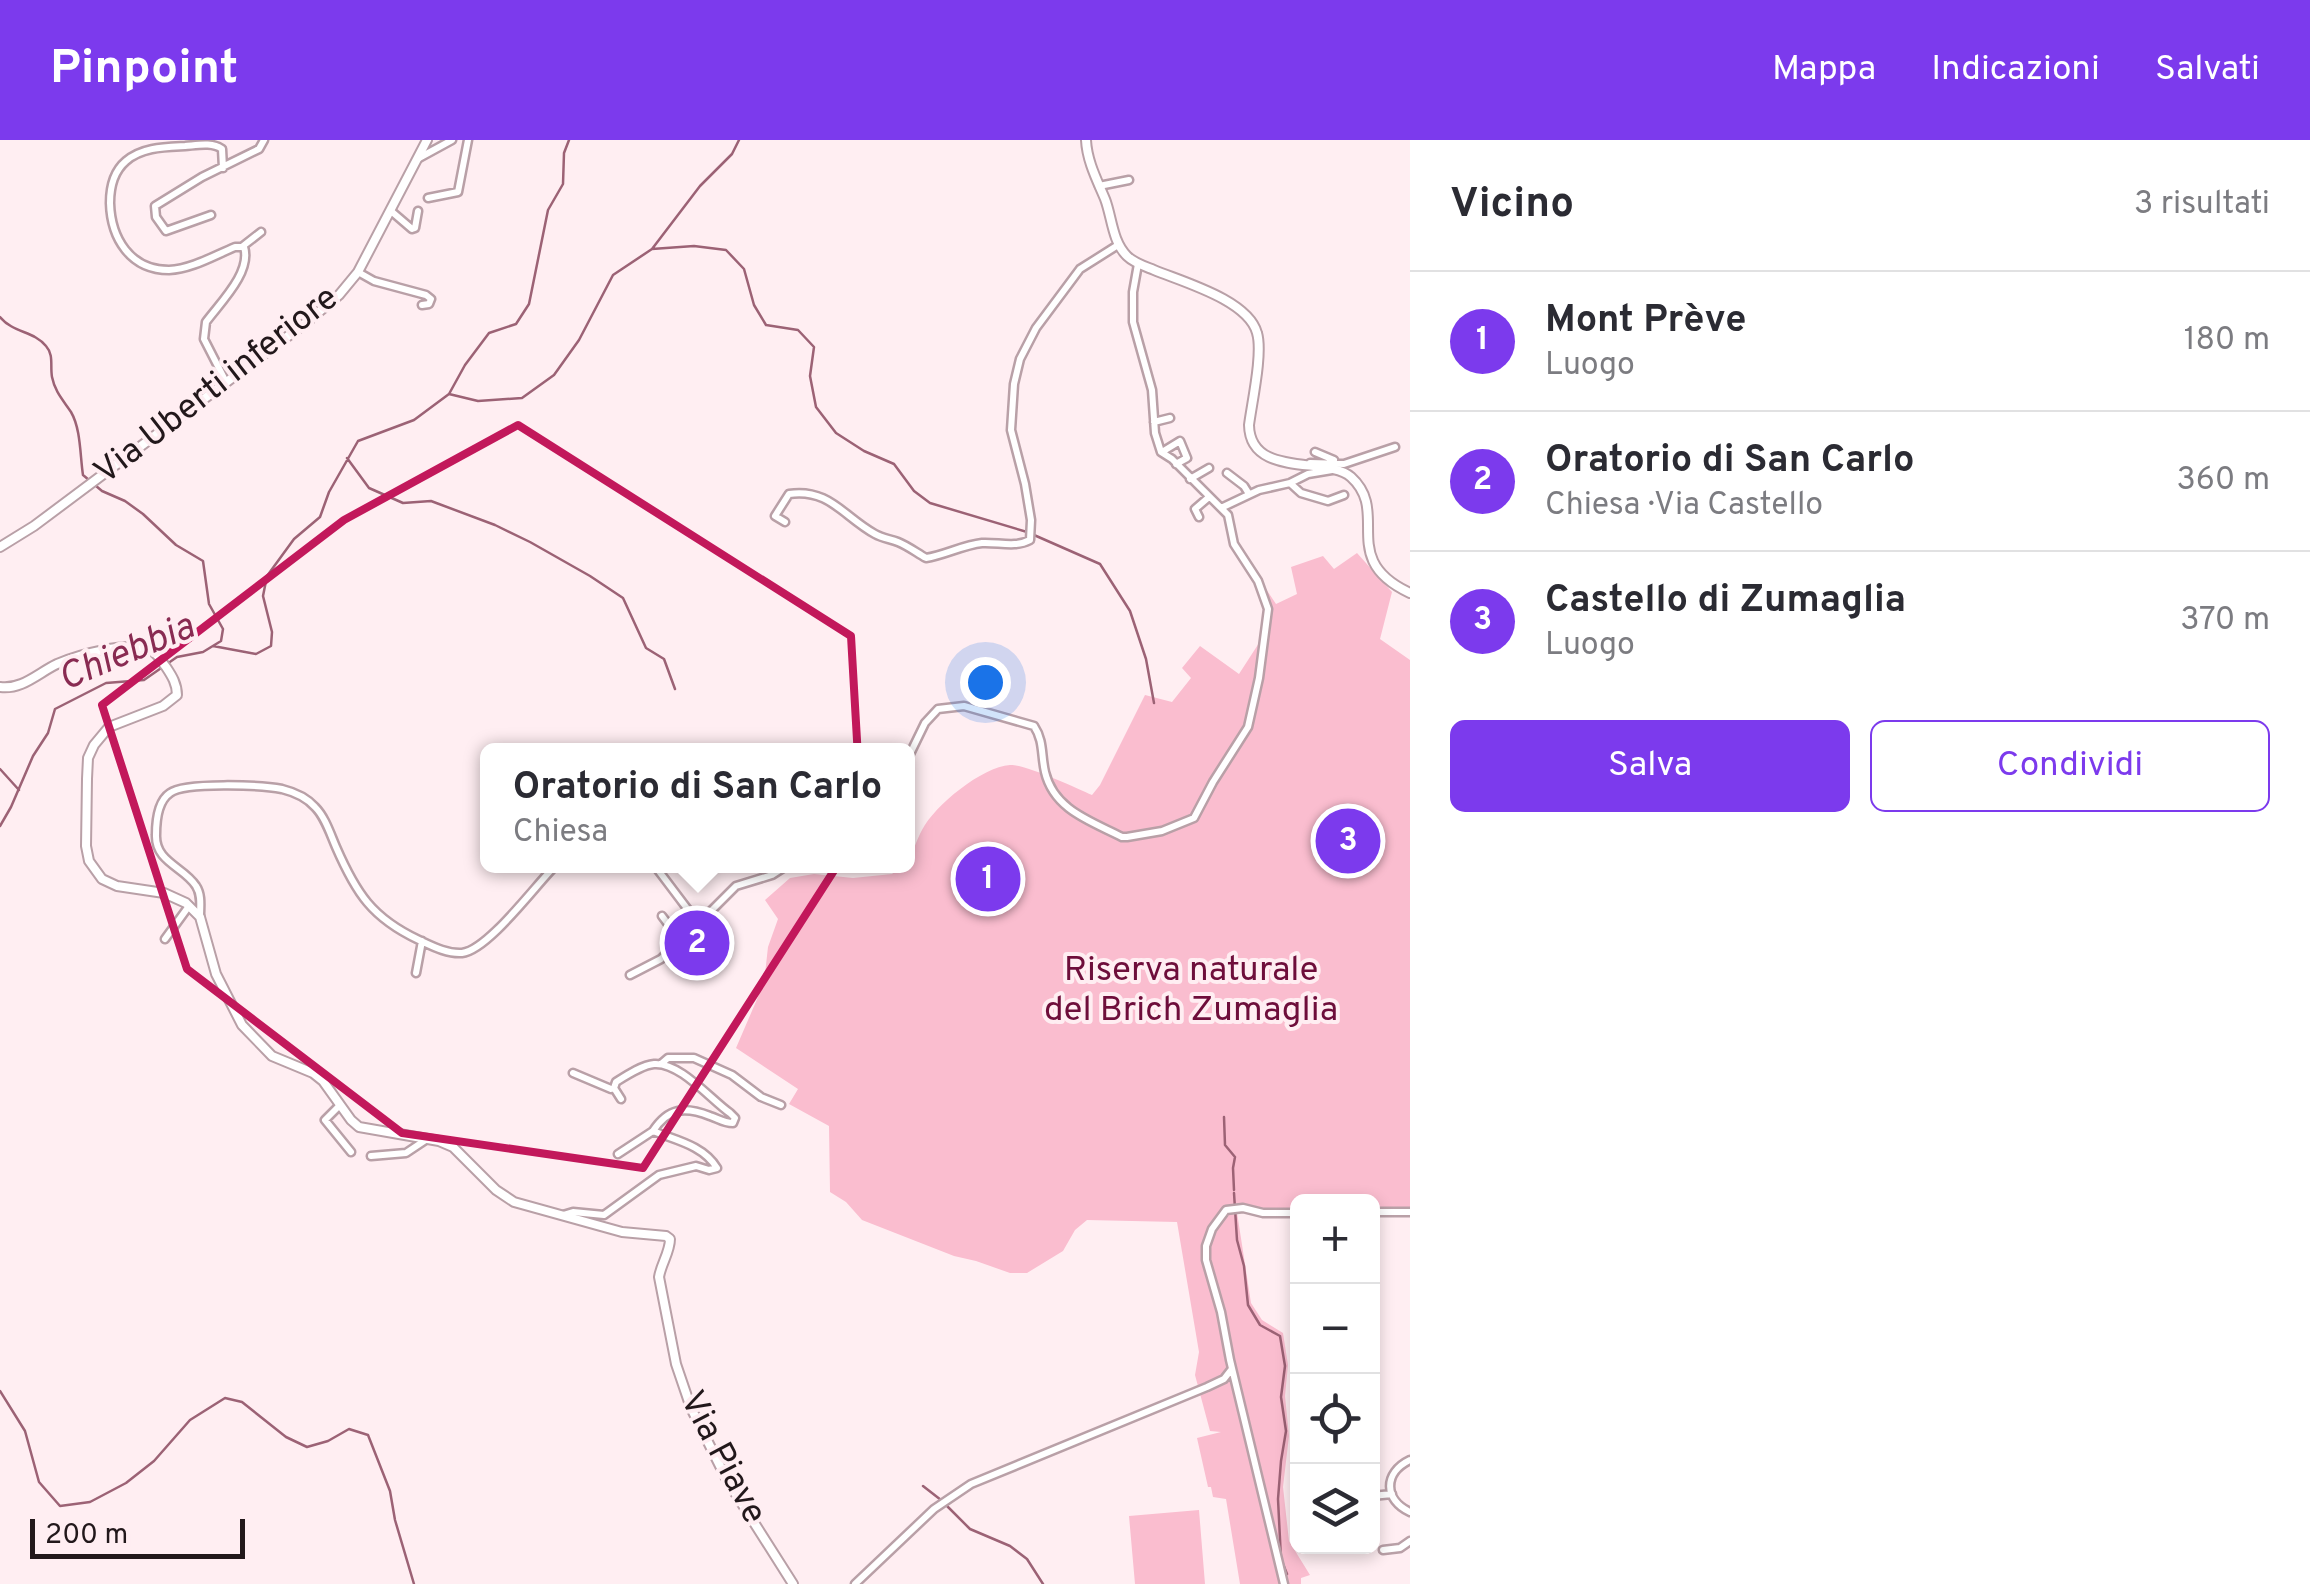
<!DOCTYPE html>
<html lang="it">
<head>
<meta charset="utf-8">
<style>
	body { margin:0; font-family:Overpass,sans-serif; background:#f7f7f7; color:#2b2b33 }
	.controls { position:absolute; right:30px; bottom:30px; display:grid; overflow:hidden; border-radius:15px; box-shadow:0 5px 15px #0003 }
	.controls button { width:90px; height:90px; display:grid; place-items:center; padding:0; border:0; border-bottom:2px solid #e1e1e2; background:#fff; color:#2b2b33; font:50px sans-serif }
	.scale { position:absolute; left:30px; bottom:25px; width:215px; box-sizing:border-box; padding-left:10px; border:5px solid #22181b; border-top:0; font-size:28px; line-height:35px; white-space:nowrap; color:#22181b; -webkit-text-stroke:8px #ffeef2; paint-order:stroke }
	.you { position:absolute; left:985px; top:542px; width:35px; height:35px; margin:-25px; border:8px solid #fff; border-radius:50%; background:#1a73e8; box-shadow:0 0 0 15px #1a73e833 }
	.badge { display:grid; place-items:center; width:65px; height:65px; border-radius:50%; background:#7c3aed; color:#fff; font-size:32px; font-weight:700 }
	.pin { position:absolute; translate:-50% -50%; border:5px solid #fff; box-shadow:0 2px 10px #0006 }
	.popup { position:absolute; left:480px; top:603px; width:435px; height:130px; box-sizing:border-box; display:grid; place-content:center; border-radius:15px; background:#fff; filter:drop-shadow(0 2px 8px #0005); font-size:32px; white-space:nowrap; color:#7c7c81 }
	.popup b { font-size:38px; color:#2b2b33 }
	.popup::after { content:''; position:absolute; left:50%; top:100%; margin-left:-20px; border:20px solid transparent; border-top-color:#fff }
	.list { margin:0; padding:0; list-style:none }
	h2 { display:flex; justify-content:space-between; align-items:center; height:130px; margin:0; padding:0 40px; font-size:42px }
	h2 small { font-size:32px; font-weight:400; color:#7c7c81 }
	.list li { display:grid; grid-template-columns:65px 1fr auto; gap:30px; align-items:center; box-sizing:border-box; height:140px; padding:0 40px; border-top:2px solid #e1e1e2 }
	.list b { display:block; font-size:38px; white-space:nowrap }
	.list p { margin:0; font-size:32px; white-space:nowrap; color:#7c7c81 }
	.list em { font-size:32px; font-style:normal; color:#7c7c81 }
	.actions { display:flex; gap:20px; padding:30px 40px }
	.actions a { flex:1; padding:22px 0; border:2px solid #7c3aed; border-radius:15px; text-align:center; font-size:35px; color:#7c3aed }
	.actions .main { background:#7c3aed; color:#fff }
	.icon { flex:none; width:55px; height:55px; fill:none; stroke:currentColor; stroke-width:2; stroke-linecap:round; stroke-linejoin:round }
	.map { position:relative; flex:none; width:1410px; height:1444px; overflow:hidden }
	header { display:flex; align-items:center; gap:60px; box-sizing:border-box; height:140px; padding:0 50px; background:#7c3aed; color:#fff }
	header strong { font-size:48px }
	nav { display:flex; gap:55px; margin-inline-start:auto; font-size:35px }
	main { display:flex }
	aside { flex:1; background:#fff }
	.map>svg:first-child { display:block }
	.green { fill:#fabdcf }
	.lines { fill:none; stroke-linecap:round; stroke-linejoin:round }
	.stream { stroke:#9c6275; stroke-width:2.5 }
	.minor-casing { stroke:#b9a0a7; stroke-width:11 }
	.tertiary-casing { stroke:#b9a0a7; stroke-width:12 }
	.secondary-casing { stroke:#b9a0a7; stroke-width:12 }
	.minor { stroke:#fff; stroke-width:6 }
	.tertiary { stroke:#fff; stroke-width:8 }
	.secondary { stroke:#fff; stroke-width:8 }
	.marked { fill:none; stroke:#c2185b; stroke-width:8; stroke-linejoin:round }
	.labels { text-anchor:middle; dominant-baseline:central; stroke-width:8; stroke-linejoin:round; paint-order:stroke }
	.street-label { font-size:35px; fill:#22181b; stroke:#ffeef2 }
	.park-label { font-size:35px; fill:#6e0e3b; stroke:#ffeef2 }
	.water-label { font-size:38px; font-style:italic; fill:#892b52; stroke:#ffeef2 }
</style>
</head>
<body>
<header>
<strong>Pinpoint</strong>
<nav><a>Mappa</a><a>Indicazioni</a><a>Salvati</a></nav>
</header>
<main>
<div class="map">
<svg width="1410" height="1444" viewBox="0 0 1410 1444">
	<rect width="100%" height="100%" fill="#ffeef2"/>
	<!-- green -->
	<path class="green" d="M1357,413l35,39 -12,47 30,21v550h-37l-1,-8 -40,-1 -10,-4 -5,4 -19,1 -1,8h-32l-14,-4h-15l15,97 11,17 21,13 5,32 -3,31 4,40 -6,51 6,54 21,34 -9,3v6h-61l-14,-85 -13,-2 -2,-10h-3l-11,-49 24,-6 -11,-1 -15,-56 4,-23 -22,-130 -90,-2 -12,10 -12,21 -36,22h-17l-34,-12 -22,-5 -92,-36 -16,-18 -16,-10 -1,-66 -40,-22 9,-15 -62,-41 28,-65 4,-36 10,-28 -13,-19 25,-22 24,-4 39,4 39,-4 10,-8h5c5,-11 9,-25 15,-36 13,-25 60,-63 88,-65 15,-1 66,23 82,30l8,-10 45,-90 27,7 19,-24 -9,-10 18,-22 39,28 20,-31 5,-38 -7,-12 9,-4 10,15 21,-10 -6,-27 32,-11 11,13z
		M1199,1370l6,74h-70l-6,-68z"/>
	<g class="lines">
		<!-- stream -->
		<path class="stream" d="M652,109l42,-3 32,4 18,19 10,36 12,20 32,5 16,17 -4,29 6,31 20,26 28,18 30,13 20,27 16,12 97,29
			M0,177c13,16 34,14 46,29 8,9 4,20 6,31 3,15 11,23 19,35 10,17 9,44 12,63l19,16 23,10 18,13 33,31 27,16 6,43 14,25 -2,12 -18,11 -26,5 -33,23 -38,3 -51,26 -7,24 -15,23 -22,51 -11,19
			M449,254l29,7 44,-3 32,-23 25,-35 34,-65 39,-26 48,-63 32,-32 7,-14
			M347,318l22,30 34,15 28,-2 64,24 35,17 60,34 33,22 23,50 18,11 11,30
			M1034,395l66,29 30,47 16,48 8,44
			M213,506l43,8 15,-8 1,-14 -9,-36 4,-20 27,-37 26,-22 9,-25 29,-51 56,-21 35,-26 16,-29 24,-32 27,-9 13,-20 19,-94 15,-26 1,-31 5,-13
			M0,629l19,21
			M1224,977l1,28 10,12 -2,11 1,22
			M1234,1053l3,47 7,26 4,39 12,20 20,11 5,30 -4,31 5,34 -5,30 -3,38 3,60 6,15
			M0,1251l25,40 14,51 21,24 30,-4 36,-19 28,-22 36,-41 35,-22 17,4 44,35 21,10 21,-6 21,-12 19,6 22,56 5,29 19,64
			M923,1346l18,14
			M946,1365l24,24 40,17 17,13 16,25"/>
		<!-- minor casing -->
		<g class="minor-casing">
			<path id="minor" d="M419,18l33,-18
				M223,28l-1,-19c-10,-7 -24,-4 -37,-3 -20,1 -43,1 -59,15 -13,11 -16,27 -16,42 1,35 20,67 59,67 23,-1 46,-15 66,-23h9c8,25 -24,56 -38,75l-2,17 22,43
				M1099,46l30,-6
				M428,58l30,-6 10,-52
				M391,71l21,18 3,-1 3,-17
				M211,75l-45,16 -10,-14 -1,-11 47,-29 57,-28 5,-9
				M243,106l18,-14
				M358,132l16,9 52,14 5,4 -2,5 -7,1
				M1154,282l16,-4
				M1162,312l18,-11 7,17 -11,6
				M1315,312l19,8
				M1310,323l34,1 51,-17
				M1227,333l17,13 5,8
				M1190,339l19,-11
				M1290,343l11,10 27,8 16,-6
				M1221,368l38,-18 31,-7 18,-9 24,-4
				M1199,377l-4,-8 14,-12
				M785,382l-10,-6 14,-22c40,-6 55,23 86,40 7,4 15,5 23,8 10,4 19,11 28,16 19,-3 37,-13 56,-15 16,-1 33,5 48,-3l1,-20 -6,-36 -14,-54 3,-46 6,-25 16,-31 44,-59 38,-24
				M907,620l18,-37 13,-14 26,-3 70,20c10,15 7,29 11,46 9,38 46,49 77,65h5l35,-6 32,-13 19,-36 35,-55 11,-49 9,-69 -10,-28 -24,-37 -6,-29 -56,-56 -11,-7 -6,-19 -3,-43 -19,-68v-30l5,-28
				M655,726l34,45 10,9 4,-1 33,-33 36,-11 14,-9
				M200,776c0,-9 2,-21 -4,-30 -12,-19 -41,-24 -40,-51 0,-14 2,-34 14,-42 14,-11 92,-8 112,-4 12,3 25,9 33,18 10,10 15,26 21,40 20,46 36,71 83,93 13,6 28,14 43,13 26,-3 73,-67 93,-87
				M662,776l18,24
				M165,799l24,-33
				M416,833l6,-32
				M630,835l31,-16 19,-19 17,-10 2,-10
				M661,924l7,-6h26l38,17 29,22 20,8
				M573,933l38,16 3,-1 7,11
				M340,965l-15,15 26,32
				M618,1014l35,-23
				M371,1016l35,-3 21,-14
				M1321,1062h5
				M1372,1072h38
				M563,1075l10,-3 31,3 55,-40 37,-9 13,4 8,-2c-14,-23 -42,-28 -64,-37 15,-23 31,-25 57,-15 9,3 13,7 23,7l2,-5 -5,-5c-20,-14 -50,-51 -76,-49 -12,1 -27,11 -38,18l-2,6
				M1410,1320c-27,13 -26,40 0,52
				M1372,1356l20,-2
				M1383,1410l17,-2 10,-7
				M855,1444l79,-75 37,-25 236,-97 17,-8 7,-9
				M1284,1444l-54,-224 -9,-48 -15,-52v-14l6,-17 14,-19 17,-2 20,5h35"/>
		</g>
		<!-- tertiary casing -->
		<g class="tertiary-casing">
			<path id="tertiary" d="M1086,0c1,21 11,40 19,59 7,18 7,42 22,57 7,7 17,10 27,14 29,12 94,30 103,63 6,20 -5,69 -8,92 1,54 79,31 102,52 40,36 -14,82 59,116
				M0,547c22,3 38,-14 57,-23 22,-9 70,-23 93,-14 7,2 11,11 16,17 6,9 11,17 11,28l-14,11 -54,21 -15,18 -6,13 -1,21 -1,67 3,15 13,18 15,7 47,7 22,10 14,14 16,57 26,51 30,31 41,17 10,8 28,39 8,7 80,14 14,6 43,43 18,12 108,30 44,4 4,3c0,13 -9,25 -11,38l17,87 15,44 36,72 66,104"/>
		</g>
		<!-- secondary casing -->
		<g class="secondary-casing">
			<path id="secondary" d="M0,407l34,-21 273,-204 32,-27 19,-23 69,-132"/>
		</g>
		<!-- minor -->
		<use href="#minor" class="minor"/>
		<!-- tertiary -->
		<use href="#tertiary" class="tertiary"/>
		<!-- secondary -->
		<use href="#secondary" class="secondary"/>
	</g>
	<!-- marked area -->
	<path class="marked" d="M518,285l333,211 11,191 -219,341 -241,-35 -215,-164 -85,-264 242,-185z"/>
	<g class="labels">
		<!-- street labels -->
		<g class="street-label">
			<text transform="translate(217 246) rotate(-38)">Via Uberti inferiore</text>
			<text transform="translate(722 1318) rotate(62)">Via Piave</text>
		</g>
		<!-- park labels -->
		<g class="park-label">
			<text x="1191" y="831">Riserva naturale<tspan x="1191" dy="40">del Brich Zumaglia</tspan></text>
		</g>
		<!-- water labels -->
		<g class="water-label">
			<text transform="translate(127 514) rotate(-23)">Chiebbia</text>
		</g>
	</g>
</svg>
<div class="controls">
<button>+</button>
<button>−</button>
<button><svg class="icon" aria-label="locate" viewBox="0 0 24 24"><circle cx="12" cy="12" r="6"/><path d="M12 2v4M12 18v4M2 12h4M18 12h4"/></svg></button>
<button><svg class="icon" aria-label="layers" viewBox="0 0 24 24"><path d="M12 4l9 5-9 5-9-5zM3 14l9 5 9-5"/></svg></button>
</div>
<div class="scale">200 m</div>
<div class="you"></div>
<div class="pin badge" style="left:988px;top:739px">1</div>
<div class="pin badge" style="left:697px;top:803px">2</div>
<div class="popup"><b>Oratorio di San Carlo</b>Chiesa</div>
<div class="pin badge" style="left:1348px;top:701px">3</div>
</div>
<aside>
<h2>Vicino<small>3 risultati</small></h2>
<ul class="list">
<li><span class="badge">1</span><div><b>Mont Prève</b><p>Luogo</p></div><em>180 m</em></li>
<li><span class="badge">2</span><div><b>Oratorio di San Carlo</b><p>Chiesa · Via Castello</p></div><em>360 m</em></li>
<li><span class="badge">3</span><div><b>Castello di Zumaglia</b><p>Luogo</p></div><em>370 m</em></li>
</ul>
<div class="actions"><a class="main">Salva</a><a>Condividi</a></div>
</aside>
</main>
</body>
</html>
